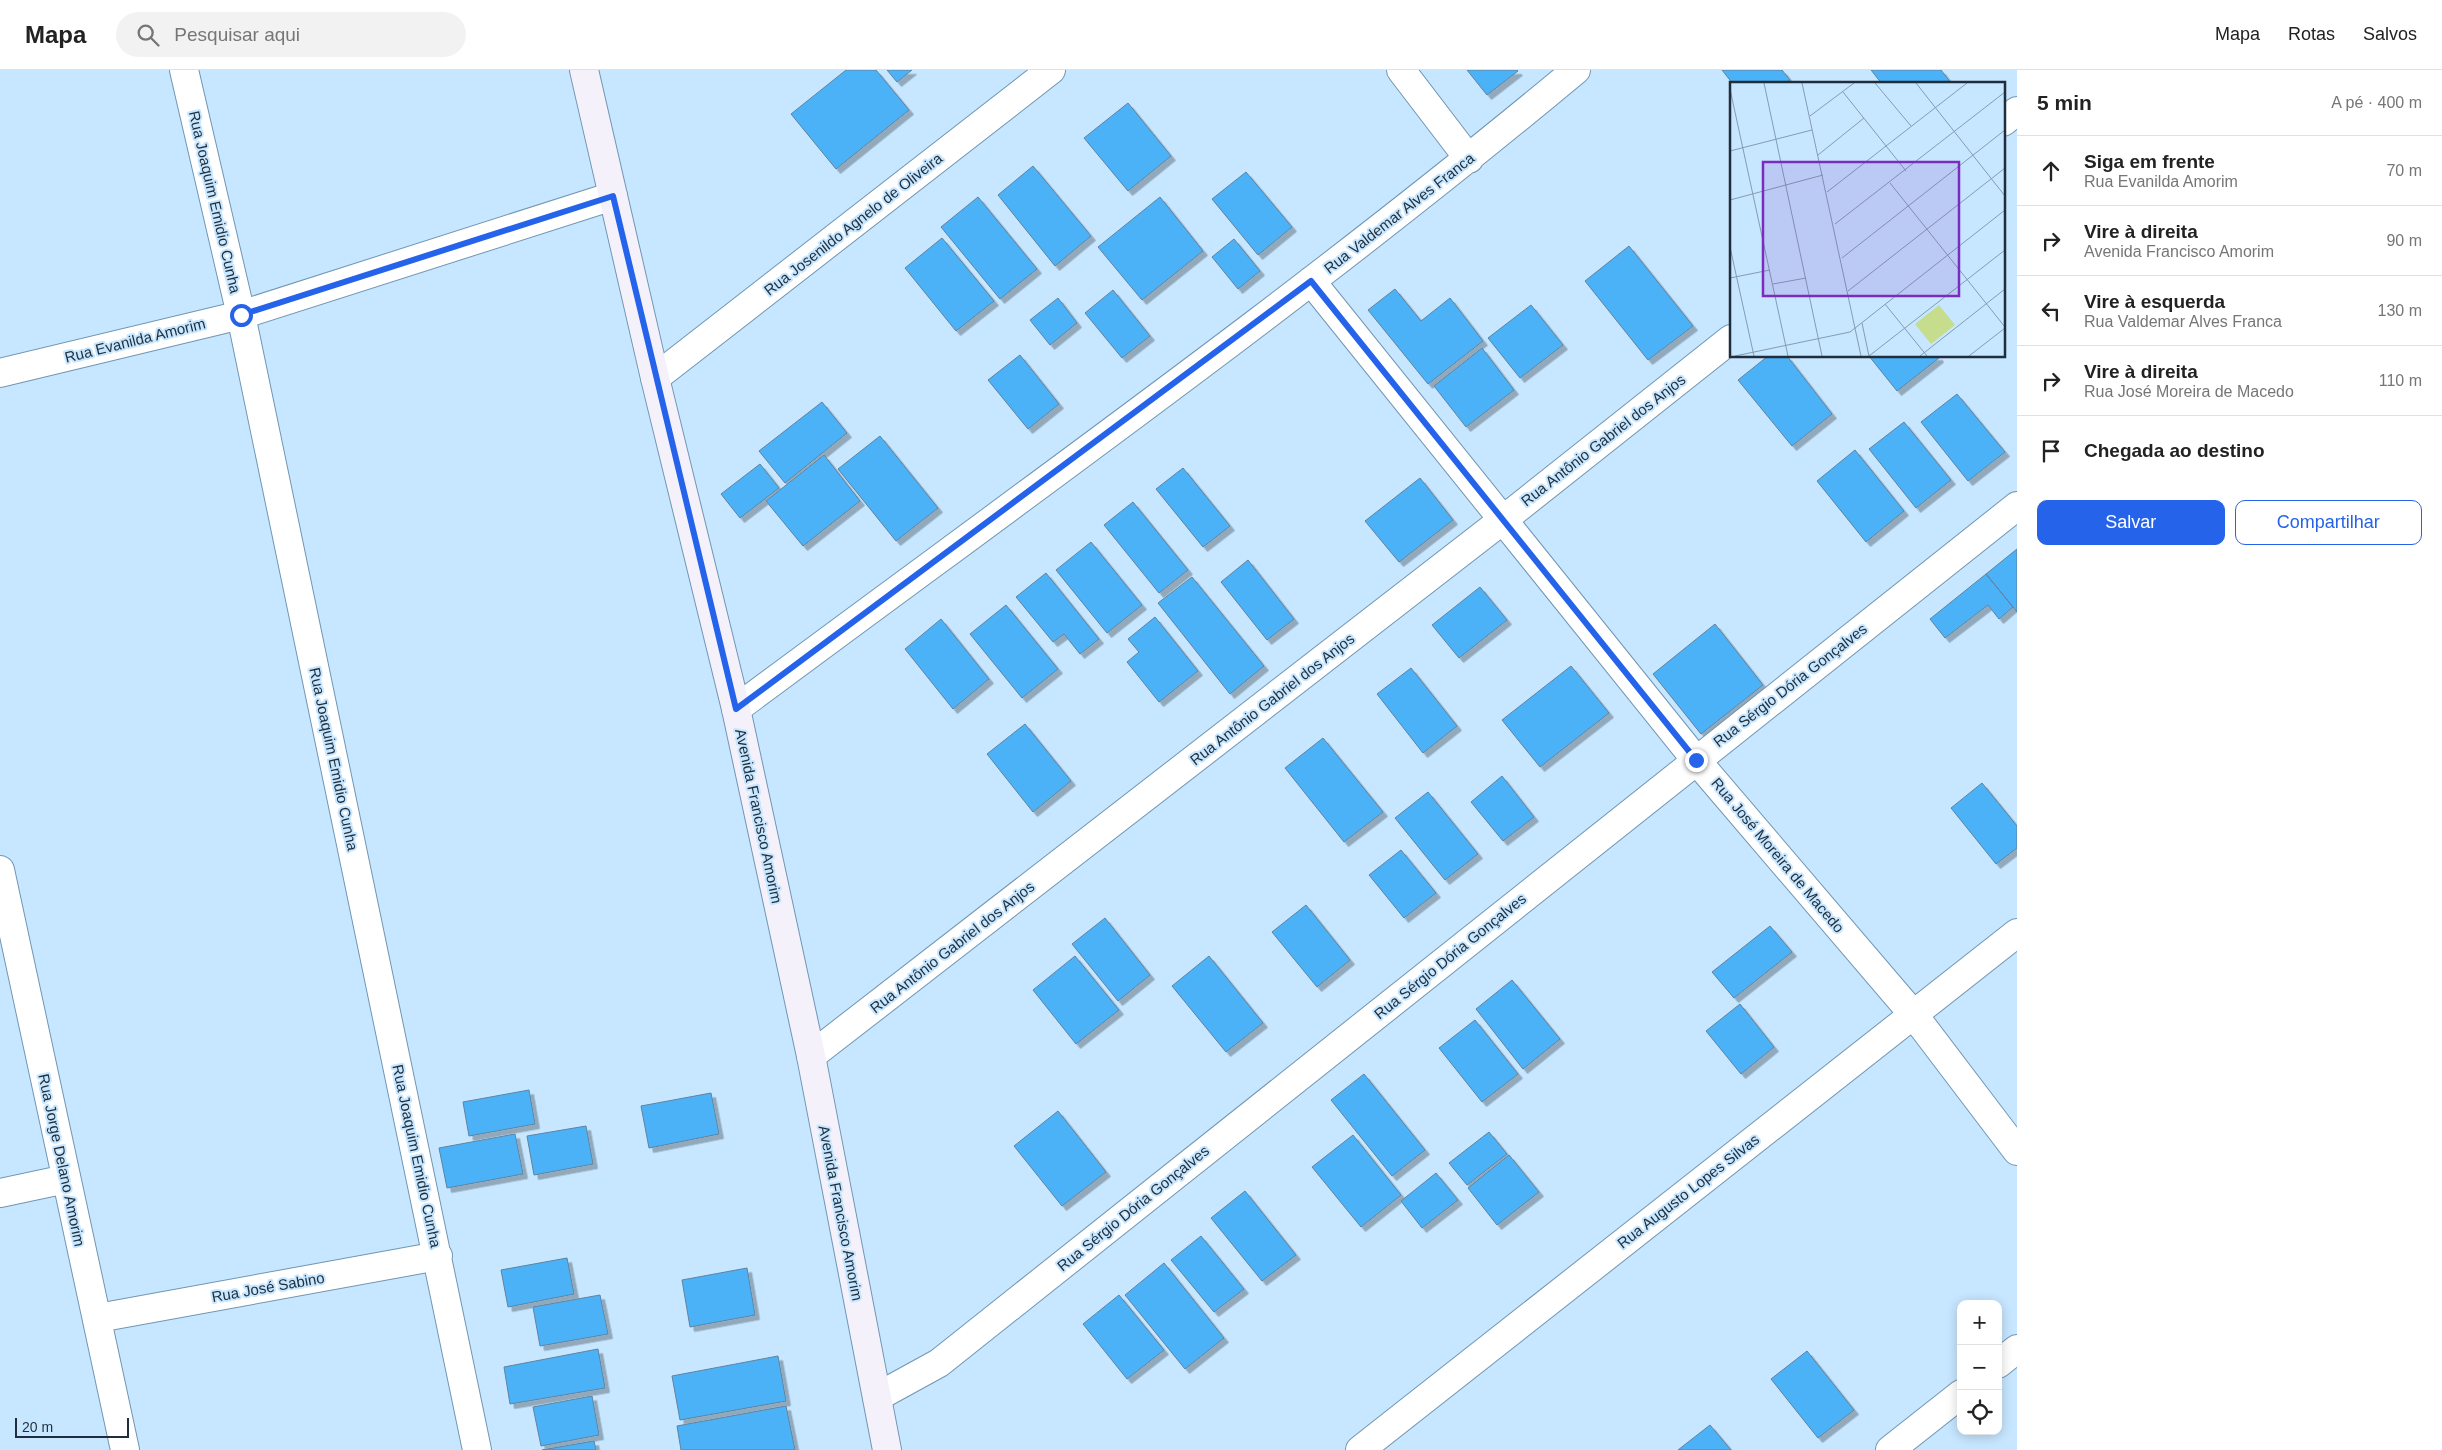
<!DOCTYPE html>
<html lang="pt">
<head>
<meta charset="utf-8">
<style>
	body { margin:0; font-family:Arial,sans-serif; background:#f2f2f2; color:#222 }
	.controls { position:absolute; right:15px; bottom:15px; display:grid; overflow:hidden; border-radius:10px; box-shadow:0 2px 12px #0003 }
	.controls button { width:45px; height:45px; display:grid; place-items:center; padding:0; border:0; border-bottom:1px solid #e0e0e0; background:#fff; color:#222; font:25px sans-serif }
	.scale { position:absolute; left:15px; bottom:12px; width:114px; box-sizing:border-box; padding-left:5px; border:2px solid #1f2e3a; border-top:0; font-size:14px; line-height:18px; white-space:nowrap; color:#1f2e3a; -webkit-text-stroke:4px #c7e6ff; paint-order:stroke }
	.stop { position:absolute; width:15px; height:15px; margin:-11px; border:4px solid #2563eb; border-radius:50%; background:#fff }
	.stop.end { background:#2563eb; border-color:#fff; box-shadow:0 1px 5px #0008 }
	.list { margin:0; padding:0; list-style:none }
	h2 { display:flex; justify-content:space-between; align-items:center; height:65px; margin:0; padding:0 20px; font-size:21px }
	h2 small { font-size:16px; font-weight:400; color:#767676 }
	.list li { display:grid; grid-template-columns:32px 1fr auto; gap:15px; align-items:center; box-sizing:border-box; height:70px; padding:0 20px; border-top:1px solid #e0e0e0 }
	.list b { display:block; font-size:19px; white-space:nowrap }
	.list p { margin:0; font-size:16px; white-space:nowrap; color:#767676 }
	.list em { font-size:16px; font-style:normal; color:#767676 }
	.actions { display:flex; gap:10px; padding:15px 20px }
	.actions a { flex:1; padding:11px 0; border:1px solid #2563eb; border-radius:10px; text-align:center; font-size:18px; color:#2563eb }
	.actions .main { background:#2563eb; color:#fff }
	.icon { flex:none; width:28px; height:28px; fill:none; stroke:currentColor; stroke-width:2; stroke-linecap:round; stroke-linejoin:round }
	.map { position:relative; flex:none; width:2017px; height:1380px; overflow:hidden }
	header { display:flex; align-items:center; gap:30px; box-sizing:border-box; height:70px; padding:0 25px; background:#fff; border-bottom:1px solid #e0e0e0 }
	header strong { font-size:24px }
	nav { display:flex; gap:28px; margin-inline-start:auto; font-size:18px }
	.search { width:350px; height:45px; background:#f2f2f2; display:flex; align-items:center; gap:12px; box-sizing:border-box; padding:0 18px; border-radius:28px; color:#767676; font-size:19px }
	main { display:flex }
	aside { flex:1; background:#fff }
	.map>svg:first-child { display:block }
	.building { fill:#4cb2f7; stroke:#5f839f; filter:url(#shadow) }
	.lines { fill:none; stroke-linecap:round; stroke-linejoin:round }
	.street-casing { stroke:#7196b2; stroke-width:30 }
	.secondary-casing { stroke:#7196b2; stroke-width:30 }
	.street { stroke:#fff; stroke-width:28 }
	.secondary { stroke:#f4f1fb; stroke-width:28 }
	.route { stroke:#2563eb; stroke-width:6 }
	.labels { text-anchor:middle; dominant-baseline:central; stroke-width:4; stroke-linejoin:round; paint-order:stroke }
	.street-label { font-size:15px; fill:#1f2e3a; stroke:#c7e6ff }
	.inset-road { fill:none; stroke:#849cb0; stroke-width:1 }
	.view { fill:#7b2cbf; fill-opacity:0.15; stroke:#7b2cbf; stroke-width:2.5 }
	.inset-edge { fill:none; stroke:#1f2e3a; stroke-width:2.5 }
</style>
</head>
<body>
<header>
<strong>Mapa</strong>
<div class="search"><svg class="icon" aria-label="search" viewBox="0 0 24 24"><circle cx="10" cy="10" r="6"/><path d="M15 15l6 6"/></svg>Pesquisar aqui</div>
<nav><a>Mapa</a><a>Rotas</a><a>Salvos</a></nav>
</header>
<main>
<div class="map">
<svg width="2017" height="1380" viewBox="0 0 2017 1380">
	<defs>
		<filter id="shadow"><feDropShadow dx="4.5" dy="4.5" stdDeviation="0" flood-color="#0004"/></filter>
	</defs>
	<rect width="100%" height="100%" fill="#c7e6ff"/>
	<!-- building -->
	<path class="building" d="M846,0h30l33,40 -73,59 -45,-55z
		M887,0h25l-15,12z
		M1467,0h50l1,1 -31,24z
		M1722,0h60l8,10 -6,4h-51z
		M1871,0h70l10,13 -69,1z
		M1128,33l43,53 -43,35 -44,-53z
		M1033,96l58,70 -36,30 -57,-71z
		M1246,102l46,55 -34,28 -46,-56z
		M978,127l59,72 -37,30 -59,-72z
		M1160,127l43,54 -61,49 -44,-53z
		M942,168l52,63 -38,30 -51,-63z
		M1234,169l26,32 -22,18 -26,-32z
		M1629,176l64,80 -45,34 -63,-79z
		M1395,219l26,32 29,-23 33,43 -55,43 -60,-74z
		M1113,220l37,46 -28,22 -37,-45z
		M1058,228l19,25 -27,22 -20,-25z
		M1531,235l32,40 -43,33 -32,-40z
		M1482,278l32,42 -48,37 -32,-41z
		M1020,285l39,49 -31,25 -40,-49z
		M1768,286h19l45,58 -40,32 -54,-66z
		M1869,286h69l1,2 -42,33z
		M1957,324l48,58 -37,29 -47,-59z
		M822,332l25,31 -62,50 -26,-32z
		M1904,352l47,58 -35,28 -47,-59z
		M880,366l58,72 -42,33 -58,-72z
		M1855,380l49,61 -38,31 -49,-61z
		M824,385l36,46 -57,45 -37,-45z
		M760,394l19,24 -39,30 -19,-24z
		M1183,398l47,58 -27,21 -47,-58z
		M1420,408l33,42 -54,42 -34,-41z
		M1133,432l55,68 -29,23 -55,-68z
		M1091,472l51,63 -35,28 -51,-63z
		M2017,479v63l-31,-38z
		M1248,490l46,59 -27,21 -46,-58z
		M1046,503l53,66 -19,15 -16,-20 -11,8 -37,-45z
		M1986,504l27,33 -14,12 -11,-14 -43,33 -15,-19z
		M1192,507l72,89 -34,28 -72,-91z
		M1480,517l27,33 -48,38 -27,-33z
		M1006,535l52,64 -36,29 -52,-64z
		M1155,547l43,54 -39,31 -32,-40 12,-10 -11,-13z
		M941,549l48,60 -36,30 -48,-60z
		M1715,554l48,61 -62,49 -48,-60z
		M1571,596l38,47 -69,54 -38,-47z
		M1411,598l46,58 -34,27 -46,-59z
		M1025,654l46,57 -38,31 -46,-58z
		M1323,668l60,74 -39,30 -59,-74z
		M1502,706l32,41 -31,24 -32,-39z
		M1982,713l35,43v22l-21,16 -45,-56z
		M1428,722l50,62 -33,26 -50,-62z
		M1401,780l35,43 -32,25 -35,-43z
		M1306,835l44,55 -33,27 -45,-55z
		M1105,848l45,57 -32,26 -46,-57z
		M1770,856l22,26 -58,46 -22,-26z
		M1075,886l44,54 -43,34 -43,-54z
		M1209,886l54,67 -37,29 -54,-66z
		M1512,910l48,59 -37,30 -47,-60z
		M1740,934l34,43 -33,27 -35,-43z
		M1475,950l43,54 -36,28 -43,-54z
		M1364,1004l61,76 -33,26 -61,-76z
		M529,1020l6,34 -66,12 -6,-34z
		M711,1023l8,41 -70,14 -8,-42z
		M1058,1041l48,61 -44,34 -48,-60z
		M586,1056l7,38 -59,11 -7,-39z
		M1489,1062l18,22 -40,31 -18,-22z
		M515,1064l8,40 -76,14 -8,-40z
		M1353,1065l48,60 -40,32 -49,-60z
		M1509,1085l30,37 -42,33 -29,-37z
		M1436,1103l22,27 -36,28 -21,-27z
		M1245,1121l51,64 -34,26 -51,-63z
		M1201,1166l43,53 -30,23 -43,-52z
		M567,1188l7,36 -66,13 -7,-37z
		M1164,1193l60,75 -39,31 -60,-74z
		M747,1198l8,47 -65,12 -8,-47z
		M600,1225l8,39 -68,12 -7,-39z
		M1119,1225l45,55 -37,29 -44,-55z
		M598,1279l7,39 -95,16 -6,-37z
		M1807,1281l47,59 -36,28 -47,-59z
		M778,1286l8,45 -106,19 -8,-44z
		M592,1326l7,39 -58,11 -8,-39z
		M786,1336l9,44h-114l-4,-24z
		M1710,1355l21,25h-53z
		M594,1371l2,9h-54z"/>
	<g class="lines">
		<!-- street casing -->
		<g class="street-casing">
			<path id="street" d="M184,0l57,245 236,1135
				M1401,0l68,89
				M2003,52l14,-11
				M1311,211l385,479 217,254 104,137
				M0,303l241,-58 372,-119
				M655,308l396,-308
				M736,639c282,-210 570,-414 840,-639
				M0,800l125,580
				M811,986l693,-537 227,-180
				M0,1123l66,-14
				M98,1248l340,-62
				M1998,1294l19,-15
				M877,1327l62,-34 1078,-857
				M1360,1380l657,-517
				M1890,1380l71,-56"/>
		</g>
		<!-- secondary casing -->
		<g class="secondary-casing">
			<path id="secondary" d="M584,0l71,308 81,331 75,347 76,394"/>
		</g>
		<!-- street -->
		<use href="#street" class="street"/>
		<!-- secondary -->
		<use href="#secondary" class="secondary"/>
	</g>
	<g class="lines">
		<!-- route -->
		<path class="route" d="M241,245l372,-119 123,513 575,-428 385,479"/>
	</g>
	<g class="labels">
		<!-- street labels -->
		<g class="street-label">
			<text transform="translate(215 132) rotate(77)">Rua Joaquim Emidio Cunha</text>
			<text transform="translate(1399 143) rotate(-38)">Rua Valdemar Alves Franca</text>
			<text transform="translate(853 154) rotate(-38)">Rua Josenildo Agnelo de Oliveira</text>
			<text transform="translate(135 270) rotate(-14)">Rua Evanilda Amorim</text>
			<text transform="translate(1603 370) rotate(-38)">Rua Antônio Gabriel dos Anjos</text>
			<text transform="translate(1790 615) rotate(-38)">Rua Sérgio Dória Gonçalves</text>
			<text transform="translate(1272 629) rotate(-38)">Rua Antônio Gabriel dos Anjos</text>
			<text transform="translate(334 689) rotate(78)">Rua Joaquim Emidio Cunha</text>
			<text transform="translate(759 746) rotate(78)">Avenida Francisco Amorim</text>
			<text transform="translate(1778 785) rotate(50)">Rua José Moreira de Macedo</text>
			<text transform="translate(952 877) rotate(-38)">Rua Antônio Gabriel dos Anjos</text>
			<text transform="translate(1450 886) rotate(-39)">Rua Sérgio Dória Gonçalves</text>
			<text transform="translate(417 1086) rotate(78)">Rua Joaquim Emidio Cunha</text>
			<text transform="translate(62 1090) rotate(78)">Rua Jorge Delano Amorim</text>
			<text transform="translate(1688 1121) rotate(-38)">Rua Augusto Lopes Silvas</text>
			<text transform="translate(1133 1138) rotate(-39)">Rua Sérgio Dória Gonçalves</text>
			<text transform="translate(841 1143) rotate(79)">Avenida Francisco Amorim</text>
			<text transform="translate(268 1217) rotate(-10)">Rua José Sabino</text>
		</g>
	</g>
	<!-- overview -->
	<g transform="translate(1730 12)">
		<rect width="275" height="275" fill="#c7e6ff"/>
		<path d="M209,223l16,20 -24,19 -16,-20z" fill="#c6dd8d"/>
		<path class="inset-road" d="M34,1l58,273M72,1l59,273M145,1l36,43M186,1l89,113M0,7l58,267M113,10l63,79M80,34l44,-33M0,69l82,-21M88,73l46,-37M160,101l115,144M97,110l140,-109M0,118l93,-25M105,142l170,-132M0,165l24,109M112,176l163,-128M0,196l40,-8M43,202l33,-6M118,209l157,-123M155,222l42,52M132,241l7,33M5,274l115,-24 155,-122M139,274l136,-106M190,274l85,-67M239,274l36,-28"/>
		<path class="view" d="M33,80h196v134h-196z"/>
		<rect width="275" height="275" class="inset-edge"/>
	</g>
</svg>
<div class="controls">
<button>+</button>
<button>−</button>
<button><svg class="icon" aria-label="locate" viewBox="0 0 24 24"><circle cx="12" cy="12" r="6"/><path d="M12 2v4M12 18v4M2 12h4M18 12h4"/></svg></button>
</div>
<div class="scale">20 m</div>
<div class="stop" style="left:241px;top:245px"></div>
<div class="stop end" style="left:1696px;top:690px"></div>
</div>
<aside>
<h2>5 min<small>A pé · 400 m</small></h2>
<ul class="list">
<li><svg class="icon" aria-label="ahead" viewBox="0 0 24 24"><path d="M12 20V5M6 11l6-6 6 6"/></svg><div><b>Siga em frente</b><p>Rua Evanilda Amorim</p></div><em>70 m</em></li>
<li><svg class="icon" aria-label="right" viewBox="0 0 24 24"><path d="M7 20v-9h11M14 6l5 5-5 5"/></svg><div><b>Vire à direita</b><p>Avenida Francisco Amorim</p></div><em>90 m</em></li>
<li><svg class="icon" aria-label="left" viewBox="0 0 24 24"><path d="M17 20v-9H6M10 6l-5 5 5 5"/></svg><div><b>Vire à esquerda</b><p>Rua Valdemar Alves Franca</p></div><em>130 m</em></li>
<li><svg class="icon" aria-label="right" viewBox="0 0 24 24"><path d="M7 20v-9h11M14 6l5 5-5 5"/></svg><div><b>Vire à direita</b><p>Rua José Moreira de Macedo</p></div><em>110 m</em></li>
<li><svg class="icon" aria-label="arrive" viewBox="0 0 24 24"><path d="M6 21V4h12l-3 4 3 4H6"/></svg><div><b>Chegada ao destino</b></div></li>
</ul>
<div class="actions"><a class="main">Salvar</a><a>Compartilhar</a></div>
</aside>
</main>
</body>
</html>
